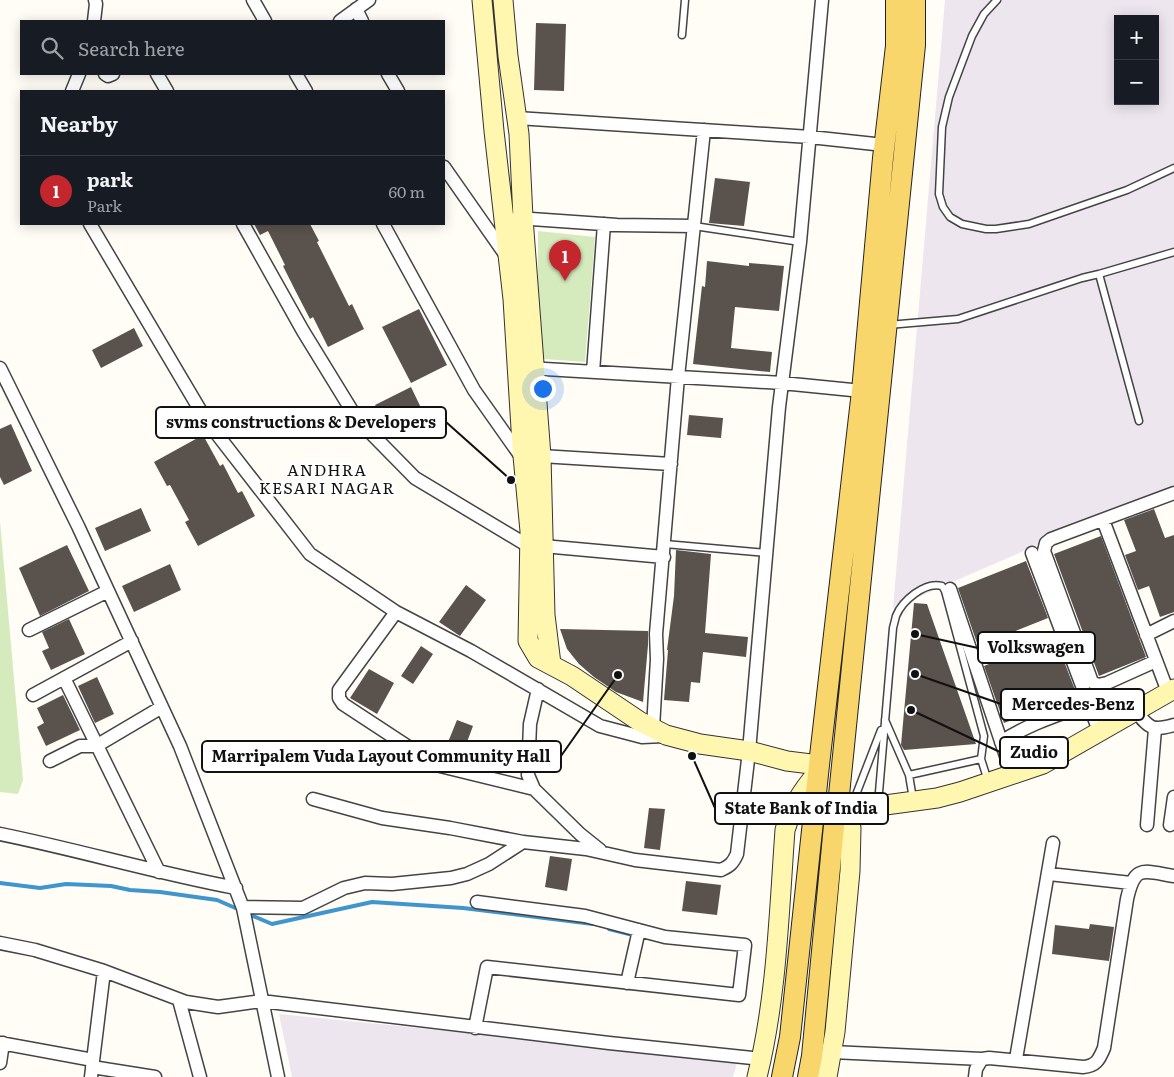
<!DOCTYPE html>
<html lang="en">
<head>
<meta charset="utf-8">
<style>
	body { margin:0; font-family:Literata,serif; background:#20242c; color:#f1f3f6 }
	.controls { position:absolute; right:15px; top:15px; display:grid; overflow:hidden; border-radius:0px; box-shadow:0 2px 12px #0003 }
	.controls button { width:45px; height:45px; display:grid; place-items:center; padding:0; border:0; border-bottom:1px solid #363941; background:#171b24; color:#f1f3f6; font:25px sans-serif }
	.you { position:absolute; left:542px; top:388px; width:18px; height:18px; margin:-12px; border:4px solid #fff; border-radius:50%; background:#1a73e8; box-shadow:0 0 0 8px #1a73e833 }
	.badge { display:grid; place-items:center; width:32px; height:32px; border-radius:50%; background:#c4262e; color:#fff; font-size:16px; font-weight:700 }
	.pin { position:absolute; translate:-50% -41px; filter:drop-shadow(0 1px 2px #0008) }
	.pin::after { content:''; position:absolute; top:26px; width:18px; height:15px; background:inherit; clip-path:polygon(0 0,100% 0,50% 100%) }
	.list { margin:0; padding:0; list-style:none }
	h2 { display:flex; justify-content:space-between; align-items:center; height:65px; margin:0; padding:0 20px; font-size:21px }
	h2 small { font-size:16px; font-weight:400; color:#9ea1a6 }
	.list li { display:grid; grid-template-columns:32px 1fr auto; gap:15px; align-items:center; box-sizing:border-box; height:70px; padding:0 20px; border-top:1px solid #363941 }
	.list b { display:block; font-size:19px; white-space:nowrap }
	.list p { margin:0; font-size:16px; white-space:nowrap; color:#9ea1a6 }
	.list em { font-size:16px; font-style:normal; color:#9ea1a6 }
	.icon { flex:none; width:28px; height:28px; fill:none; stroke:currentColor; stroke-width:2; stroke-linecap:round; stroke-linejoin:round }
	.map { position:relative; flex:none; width:1174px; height:1077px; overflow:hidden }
	.search { position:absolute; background:#171b24; box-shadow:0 2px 12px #0003; left:20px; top:20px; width:425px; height:55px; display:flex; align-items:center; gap:12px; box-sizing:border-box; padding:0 18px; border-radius:0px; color:#9ea1a6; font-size:19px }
	.panel { position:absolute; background:#171b24; box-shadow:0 2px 12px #0003; left:20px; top:90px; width:425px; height:135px; border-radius:0px }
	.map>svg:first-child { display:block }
	.industrial { fill:#eee6ef; fill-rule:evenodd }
	.green { fill:#d5ebbd }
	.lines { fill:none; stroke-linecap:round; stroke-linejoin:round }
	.stream { stroke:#3f96cf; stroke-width:4 }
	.building { fill:#5a524d }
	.lane-casing { stroke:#444; stroke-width:9 }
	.street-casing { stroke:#444; stroke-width:15 }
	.secondary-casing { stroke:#333; stroke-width:21 }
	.primary-casing { stroke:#222; stroke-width:22 }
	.lane { stroke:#fff; stroke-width:6 }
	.street { stroke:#fff; stroke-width:12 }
	.secondary { stroke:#fff6b0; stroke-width:19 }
	.primary { stroke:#f9d66b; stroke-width:20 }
	.labels { text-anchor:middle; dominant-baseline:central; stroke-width:5; stroke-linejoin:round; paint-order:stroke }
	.neighbourhood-label { font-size:16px; letter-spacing:1px; fill:#111; stroke:#fff }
	.leader { fill:none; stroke:#111; stroke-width:2 }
	.callout-dot { fill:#111; stroke:#fff; stroke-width:2 }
	.callout { fill:#fff; stroke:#111; stroke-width:2 }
	.callout-label { font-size:16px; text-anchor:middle; font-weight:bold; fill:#111 }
</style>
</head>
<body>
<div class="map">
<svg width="1174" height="1077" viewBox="0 0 1174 1077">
	<rect width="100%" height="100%" fill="#fffdf5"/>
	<!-- industrial -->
	<path class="industrial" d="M945,0h229v493l-139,53 -142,62zM1118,19h37v82h-37z
		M279,1014l459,46 -5,17h-441z"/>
	<!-- green -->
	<path class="green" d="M538,231l57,6 -10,125 -40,-3 -4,-3 -3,-31z
		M0,521l23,259 -5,14 -18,-2z"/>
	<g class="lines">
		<!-- stream -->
		<path class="stream" d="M0,883l40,5 26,-4 45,2 19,4 30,2 57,8 23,10
			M246,913l26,11 100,-22 91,6 130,16
			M609,929l20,5"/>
	</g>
	<!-- building -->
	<path class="building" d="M536,23l30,1 -2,67 -30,-1z
		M715,178l35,4 -6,44 -35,-3z
		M254,224h56l9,17 -2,1 32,64 3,-2 12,25 -36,18 -15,-30 -3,2 -15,-29 -12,-24 2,-1 -17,-34 -8,4z
		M707,261l42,5v-3l35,3 -5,45 -44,-4 -4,41 41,4 -2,20 -77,-8 9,-78 3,1z
		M419,309l28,56 -36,18 -29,-56z
		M134,328l9,18 -42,22 -9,-18z
		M411,387l12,25 -36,18 -12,-25z
		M689,415l34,3 -2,20 -34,-3z
		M11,424l21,47 -28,14 -4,-8v-48z
		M203,435l17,31 3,-2 15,29 4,-2 13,25 -57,30 -13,-24 4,-2 -19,-35 -3,1 -13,-24z
		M141,508l10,23 -46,20 -10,-23z
		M1154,509l11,29 9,-3v77l-14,5 -11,-31 -11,4 -13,-35 11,-4 -12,-31z
		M1101,536l45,121 -47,19 -45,-122z
		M67,545l22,46 -49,25 -21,-48z
		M676,550l35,4 -6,79 43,4 -2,20 -43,-5 -3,31 -9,-1 -2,20 -25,-2 4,-50h-1l7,-54z
		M1026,561l22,57 -70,28 -20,-58z
		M170,564l11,26 -47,22 -12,-26z
		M466,585l20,15 -26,36 -21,-14z
		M914,603l13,1 49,140 -72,6 -3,-5z
		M69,619l16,35 -34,16 -9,-19 7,-3 -7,-16z
		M560,629l88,2v14l-5,57 -27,-10 -22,-15 -15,-13 -12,-15z
		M1055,638l22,57 -73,28 -20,-57z
		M421,646l12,8 -20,30 -12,-8z
		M369,669l25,14 -17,31 -27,-16z
		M97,677l17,37 -19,9 -17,-37z
		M63,695l17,35 -34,16 -9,-19 7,-4 -7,-15z
		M457,720l16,6 -12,32 -17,-6z
		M649,808l16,1 -5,41 -16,-2z
		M550,856l22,3 -5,32 -22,-4z
		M686,881l35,4 -4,30 -35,-4z
		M1090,924l24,3 -5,34 -57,-7 3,-29 34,4z"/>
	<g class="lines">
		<!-- lane casing -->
		<g class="lane-casing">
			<path id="lane" d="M997,0l-13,14 -12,22 -23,61 -7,30 -3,67 4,13 7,10 12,7 24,5h10l33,-5 98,-34 47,-22
				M682,35l3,-35
				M694,226l106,16
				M1099,274l40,147
				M888,325l70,-6 124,-41 17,-4 75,-22
				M665,544l101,9
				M885,720l24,55
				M913,799l-4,-24 72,-16
				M878,804l15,-176c1,-4 2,-8 3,-12 6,-15 29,-35 46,-30l3,5 39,145 -3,23 7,22
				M852,805l29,-75"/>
		</g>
		<!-- street casing -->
		<g class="street-casing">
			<path id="street" d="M253,0l12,21
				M356,9l6,12
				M94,21l2,-17 -1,-4
				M340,21l29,-21
				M105,74l3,2 5,-2
				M157,74l10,17
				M296,74l10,17
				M388,74l10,17
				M72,91l7,-17
				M517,118l293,19 74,8
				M444,167l63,90
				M517,218l100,7 77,1
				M90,224l116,196 104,134 86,58 75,39 129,75 42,11 22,-1
				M243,224l60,107 54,88 58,59 115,69
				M383,224l91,166 48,68
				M0,368l78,158 102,220 63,162 35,169
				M528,368l254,15 80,8
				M593,372l11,-148
				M541,456l130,8
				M1103,520l65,172
				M543,546l121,11
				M1032,553l67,178
				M950,589l62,185
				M396,612l-57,78v8l4,6 93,61 98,24
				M29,630l79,-39
				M1146,635l28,-14
				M1156,661l-49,22 -9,2 -6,-3 -48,-131 2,-8 5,-4 123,-46
				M64,678l95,194
				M538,689l-8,35 -2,51 6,14 46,45 20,16
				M33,695l99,-54
				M1136,711c13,18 17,20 38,14
				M653,728l4,-69 -1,-25 22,-257 26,-247
				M1001,742c27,-18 57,-27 87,-38
				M50,761l30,-15h16l66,-39
				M313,799l69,19 68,10 73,14
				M1147,825l8,-96
				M1170,825l4,-28
				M0,834c79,16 156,39 236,54
				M1049,874l82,9
				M243,907l60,1 41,-20 21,-5 27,1 59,-6 16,-4 22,-10 34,-22 63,7 49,11 86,10c9,-4 12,-7 16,-16l12,-103 30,-344 21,-165 22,-242
				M0,943l35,7 69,21 82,31 32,5 43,-6 348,42 153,16
				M627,983l12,-53
				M179,1000l21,77
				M475,1028l12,-61 252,28 6,-50 -80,-8 -80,-21 -108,-14
				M0,1043l93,17
				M832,1052l150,7
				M1016,1059l37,-216
				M0,1063l3,-20
				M92,1067l63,10
				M91,1077l13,-106
				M975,1077l1,-8 6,-10 7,-1 94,9c13,-1 16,-7 21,-19l23,-149c8,-35 16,-28 47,-23"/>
		</g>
		<!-- secondary casing -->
		<g class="secondary-casing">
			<path id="secondary" d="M482,0l12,131 19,168 9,146 8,86 -2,110 10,17 34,18 67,45 27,14 34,9 49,7 38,10 32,4
				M503,0l5,56 11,78 4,84 18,238 4,159 6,49
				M815,804l36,3 27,-1 59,-8 23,-6 83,-28 131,-75
				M757,1077c20,-80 22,-165 28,-247 8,-25 16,-38 33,-58
				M827,1077l8,-45 15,-161 1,-43 -3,-8 -10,-15"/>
		</g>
		<!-- primary casing -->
		<g class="primary-casing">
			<path id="primary" d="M782,1077l8,-40 29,-272 43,-374 21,-233 13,-112v-46
				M808,1077l4,-21 23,-241 3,-10 77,-760v-45"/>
		</g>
		<!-- lane -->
		<use href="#lane" class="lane"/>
		<!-- street -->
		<use href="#street" class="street"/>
		<!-- secondary -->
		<use href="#secondary" class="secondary"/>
		<!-- primary -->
		<use href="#primary" class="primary"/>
	</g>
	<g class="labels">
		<!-- neighbourhood labels -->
		<g class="neighbourhood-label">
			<text x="327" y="469">ANDHRA<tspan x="327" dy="18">KESARI NAGAR</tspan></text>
		</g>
	</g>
	<!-- callouts -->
	<path class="leader" d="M511 480L446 422M915 634L978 648M915 674L1001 704M911 710L1000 752M618 675L561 756M692 756L715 808"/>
	<g class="callout-dot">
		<circle cx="511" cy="480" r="5"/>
		<circle cx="915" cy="634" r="5"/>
		<circle cx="915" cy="674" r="5"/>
		<circle cx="911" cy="710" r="5"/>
		<circle cx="618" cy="675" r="5"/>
		<circle cx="692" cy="756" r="5"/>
	</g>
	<g class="callout">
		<rect x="156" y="407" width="290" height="31" rx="5"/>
		<rect x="978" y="632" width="117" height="31" rx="5"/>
		<rect x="1001" y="689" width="143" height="31" rx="5"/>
		<rect x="1000" y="737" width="68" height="31" rx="5"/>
		<rect x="202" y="741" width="359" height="31" rx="5"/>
		<rect x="715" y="793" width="173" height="31" rx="5"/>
	</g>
	<g class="callout-label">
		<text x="301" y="428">svms constructions &amp; Developers</text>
		<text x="1036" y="653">Volkswagen</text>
		<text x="1073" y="710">Mercedes-Benz</text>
		<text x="1034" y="758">Zudio</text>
		<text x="381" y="762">Marripalem Vuda Layout Community Hall</text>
		<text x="801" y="814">State Bank of India</text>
	</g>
</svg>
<div class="controls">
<button>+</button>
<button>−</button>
</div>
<div class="you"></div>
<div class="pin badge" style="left:565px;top:281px">1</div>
<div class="search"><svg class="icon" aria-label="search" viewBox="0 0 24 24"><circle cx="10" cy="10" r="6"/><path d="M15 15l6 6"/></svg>Search here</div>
<section class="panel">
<h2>Nearby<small></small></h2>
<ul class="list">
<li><span class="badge">1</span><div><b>park</b><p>Park</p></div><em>60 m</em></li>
</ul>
</section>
</div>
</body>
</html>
